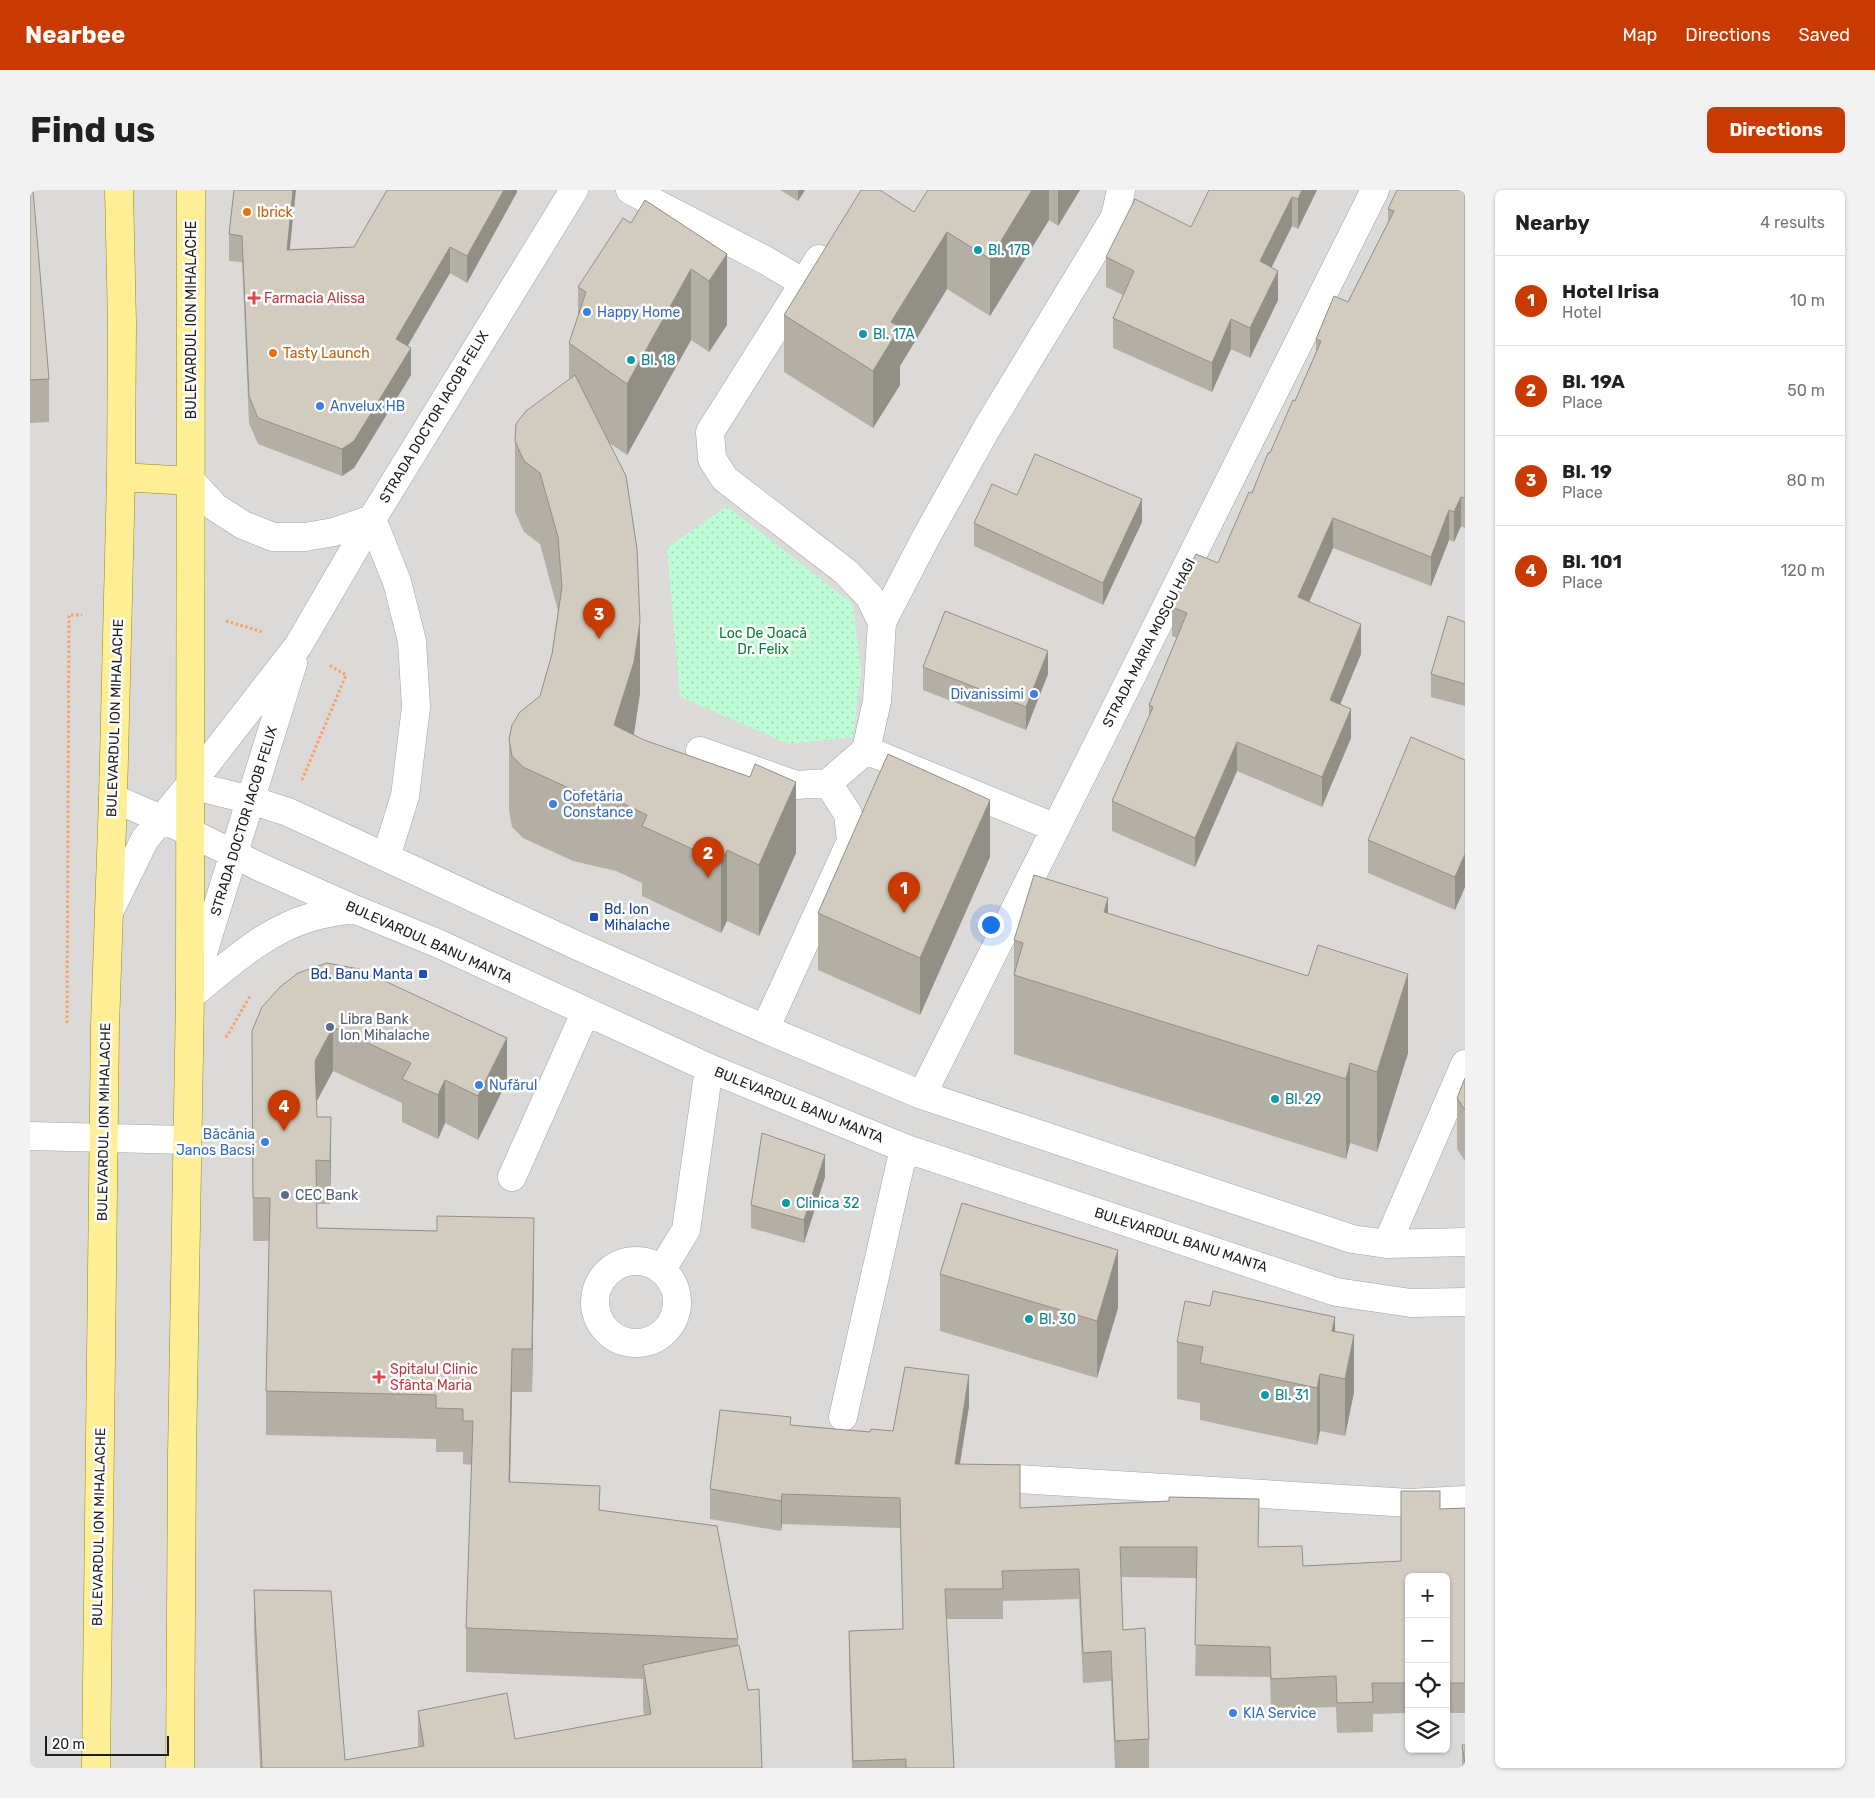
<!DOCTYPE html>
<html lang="en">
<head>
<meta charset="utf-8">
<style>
	body { margin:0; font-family:Rubik,sans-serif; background:#f2f2f2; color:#202124 }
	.controls { position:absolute; right:15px; bottom:15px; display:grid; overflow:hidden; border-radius:8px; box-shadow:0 1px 4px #0004 }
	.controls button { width:45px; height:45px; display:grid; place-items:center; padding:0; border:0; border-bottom:1px solid #e0e0e0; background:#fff; color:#202124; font:25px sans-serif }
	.scale { position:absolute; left:15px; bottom:12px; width:124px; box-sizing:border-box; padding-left:5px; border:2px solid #1d1d1d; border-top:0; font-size:14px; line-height:18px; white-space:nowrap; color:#1d1d1d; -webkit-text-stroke:4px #fff; paint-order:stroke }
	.you { position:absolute; left:960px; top:734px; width:18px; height:18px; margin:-12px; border:4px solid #fff; border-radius:50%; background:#1a73e8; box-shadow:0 0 0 8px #1a73e833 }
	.badge { display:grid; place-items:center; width:32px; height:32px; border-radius:50%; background:#c93a00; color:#fff; font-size:16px; font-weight:700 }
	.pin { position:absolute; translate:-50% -41px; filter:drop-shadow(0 1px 2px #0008) }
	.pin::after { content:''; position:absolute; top:26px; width:18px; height:15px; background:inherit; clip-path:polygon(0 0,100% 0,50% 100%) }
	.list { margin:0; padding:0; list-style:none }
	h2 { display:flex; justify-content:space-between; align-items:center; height:65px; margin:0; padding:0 20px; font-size:21px }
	h2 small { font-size:16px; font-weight:400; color:#757577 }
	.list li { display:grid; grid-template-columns:32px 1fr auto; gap:15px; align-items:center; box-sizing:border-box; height:90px; padding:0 20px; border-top:1px solid #e0e0e0 }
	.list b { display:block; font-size:19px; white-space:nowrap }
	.list p { margin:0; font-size:16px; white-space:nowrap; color:#757577 }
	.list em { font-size:16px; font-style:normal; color:#757577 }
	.icon { flex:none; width:28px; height:28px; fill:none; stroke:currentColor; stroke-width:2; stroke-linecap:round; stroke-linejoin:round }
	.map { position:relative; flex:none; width:1435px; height:1578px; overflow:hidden; border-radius:8px }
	header { display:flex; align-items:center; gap:30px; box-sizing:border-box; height:70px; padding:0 25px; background:#c93a00; color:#fff }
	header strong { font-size:24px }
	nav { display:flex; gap:28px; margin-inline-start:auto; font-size:18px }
	.intro { display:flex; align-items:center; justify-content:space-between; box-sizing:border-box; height:120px; padding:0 30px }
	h1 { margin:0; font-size:35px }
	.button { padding:12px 22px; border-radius:8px; background:#c93a00; color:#fff; font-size:18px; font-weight:700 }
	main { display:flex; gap:30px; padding:0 30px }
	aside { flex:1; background:#fff; border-radius:8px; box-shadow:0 1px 4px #0004 }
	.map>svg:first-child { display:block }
	.residential { fill:#dbdad9; fill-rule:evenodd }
	.park { fill:url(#park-dots) }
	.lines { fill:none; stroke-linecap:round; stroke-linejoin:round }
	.minor-casing { stroke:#a4a4a4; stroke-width:29 }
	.major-casing { stroke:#958e00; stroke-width:29 }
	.path { stroke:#fd9f64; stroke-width:3; stroke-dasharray:2.5 2.5; stroke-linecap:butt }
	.minor { stroke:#fff; stroke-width:28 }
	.major { stroke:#feef97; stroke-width:28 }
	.wall { fill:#b4afa4 }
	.shaded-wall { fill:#928f86 }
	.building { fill:#d1ccbf; stroke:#928f86 }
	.food-dot { fill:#e8710a; stroke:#fff; stroke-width:2 }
	.culture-dot { fill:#0f9aa8; stroke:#fff; stroke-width:2 }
	.health-dot { fill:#e0444e; stroke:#fff; stroke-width:2 }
	.shop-dot { fill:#3f7fe0; stroke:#fff; stroke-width:2 }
	.transit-dot { fill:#1a4fb4; stroke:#fff; stroke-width:2 }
	.service-dot { fill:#5c6f8a; stroke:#fff; stroke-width:2 }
	.labels { text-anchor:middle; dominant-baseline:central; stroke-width:5; stroke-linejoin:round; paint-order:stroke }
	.food-label { font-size:14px; fill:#c56008; stroke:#fff; text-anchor:start }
	.culture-label { font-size:14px; fill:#0d838f; stroke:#fff; text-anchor:start }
	.health-label { font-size:14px; fill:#be3a42; stroke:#fff; text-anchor:start }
	.shop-label { font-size:14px; fill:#366cbe; stroke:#fff; text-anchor:start }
	.street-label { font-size:14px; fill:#1d1d1d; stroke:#fff }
	.park-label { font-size:14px; fill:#087d33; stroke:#fff }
	.transit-label { font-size:14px; fill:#164399; stroke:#fff; text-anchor:start }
	.service-label { font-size:14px; fill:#4e5e75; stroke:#fff; text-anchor:start }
</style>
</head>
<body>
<header>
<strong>Nearbee</strong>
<nav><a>Map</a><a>Directions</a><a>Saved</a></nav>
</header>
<div class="intro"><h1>Find us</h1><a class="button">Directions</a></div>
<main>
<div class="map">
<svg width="1435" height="1578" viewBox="0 0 1435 1578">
	<defs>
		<pattern id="park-dots" width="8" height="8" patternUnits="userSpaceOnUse" patternTransform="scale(1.25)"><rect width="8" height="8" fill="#bcfbd3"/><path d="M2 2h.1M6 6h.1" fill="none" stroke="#a1d7b5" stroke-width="1.8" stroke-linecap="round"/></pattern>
	</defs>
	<rect width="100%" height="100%" fill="#eeeee2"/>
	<!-- residential -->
	<path class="residential" d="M0,0h1435v1578h-1435zM1379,1387h37v172h-37z"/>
	<!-- park -->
	<path class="park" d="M697,316l126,98 8,67 -8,66 -64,7 -109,-47 -13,-149z"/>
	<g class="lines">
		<!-- minor casing -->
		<g class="minor-casing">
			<path id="minor" d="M600,0l135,70 39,23
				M789,69l-109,173 2,27 13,20 121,93 23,24 13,26
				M161,291l24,26 28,18 30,12h32l29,-5 38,-13
				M342,329l25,63 15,59 4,66 -11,89 -19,61
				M836,560l190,78
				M670,561l96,34 32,-2 38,-33 11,-49 5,-79 43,-83 62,-111 128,-211 6,-27
				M160,595l108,-139 74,-127 202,-329
				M83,608l64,28 85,42 92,41 83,34 272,125 195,80 432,144 75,11 54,-1
				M79,722l36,-73 45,-54 61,15 37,12 290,134 187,83 157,66 430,144 35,5 78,-2
				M163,795l100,-322
				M160,806c37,-30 75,-66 122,-79 14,-4 28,-6 42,-8
				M735,839l86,-188 -3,-27 -20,-31
				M892,905l453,-905
				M0,946l157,4
				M482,987l73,-164
				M1357,1054l78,-180
				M565 1112a41 41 0 1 1 82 0a41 41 0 1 1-82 0Z
				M632,1079l24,-39 23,-162
				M813,1227l61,-269
				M988,1289l392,24 55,-3"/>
		</g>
		<!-- major casing -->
		<g class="major-casing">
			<path id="major" d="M91,287l70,4
				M66,1578l9,-742 8,-228 8,-321 1,-154 -3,-133
				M150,1578l2,-313 8,-459 1,-806"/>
		</g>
		<!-- path -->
		<path class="path" d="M196,431l37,11
			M272,590l44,-105 -17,-10
			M37,833l2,-408h13
			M195,846h2l23,-40"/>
		<!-- minor -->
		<use href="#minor" class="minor"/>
		<!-- major -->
		<use href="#major" class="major"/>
	</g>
	<!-- wall -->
	<path class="wall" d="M0,0l19,189v43l-19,1z
		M204,0l56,59 64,-2 163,-57v2l-50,91 -17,-10 -42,73 3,29 -57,93 -12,8 -84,-32 -9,-21 -7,-161 -13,-1v-27z
		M750,0h25l-7,11z
		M898,0h152l-22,36 -9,-6 -59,96 -43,-27 -47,77v19l-27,43 -89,-56v-57l130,-103z
		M1179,0h108l-19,39 -6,-3 -21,41 7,33 -28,58 -19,-9 -19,43 -99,-44v-30l10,-23 -17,-8v-30l85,-30z
		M1435,0v338l-4,-2 -7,16 -5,-2 -18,46 -98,-38 -24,54 52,52 -21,50 11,34 -29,69 -85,-36 -42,96 -83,-36v-30l37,-85v-11l28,-67 -5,-2v-29l46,-44 77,-162 21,-48v-14l32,-37 40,-80v-13z
		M601,33l96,31v71l-18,27 -18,-12 -64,115 -19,-13 32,251 -6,42 162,118 -37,83 -32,-15 -6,12 -79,-37v-13l-26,-12 -43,-10 -50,-23 -11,-11 -3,-17v-71l31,-43 12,-42 6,-43 -18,-67 -16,-12 -9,-20v-71l54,-62v-36l9,-27v-29z
		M987,305l125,27 -39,83 -129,-59v-23z
		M1435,432v84l-34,-9v-23z
		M893,477l125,7 -22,56 -103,-40z
		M1435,570v127l-10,23 -87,-37v-33z
		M960,667l-70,158 -102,-45v-57z
		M1078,723l300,140 -31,99 -27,-9 -4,16 -332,-105v-114z
		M250,797l227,94 -29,59 -33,-17 -7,16 -36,-17v-19l-69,-32 -17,32 1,14 14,43 -1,44h-13v24l217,34 -2,130h-20l-2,90 90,28 138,129v6l24,123h-502l-6,-136v-42l91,170 73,-13v-36l97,28 129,-24 -1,-8v-28l-177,-7v-44l6,-163 -9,-1v-12h-27v-13l-170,-4v-44l3,-150h-16l-1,-210z
		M1435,888v83l-8,-12v-51z
		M795,987l-21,66 -53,-15v-23z
		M910,1084l178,34 -21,70 -157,-47z
		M1305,1141l19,61 -9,44 -25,-5 -3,14 -117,-25v-17l-23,-4v-57z
		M939,1216l-9,58 60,44 239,39 44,19 98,-5 39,-52 25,-1v205h-19v-136h-37v136l-36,1v18l-36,1 -1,-26 -65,2 -1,-32 -75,-1 2,-98 -76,-1 2,53 26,109v29h-34l-4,-87 -28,2 -4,-84 -76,2v18h-57l8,149h-102l-3,-106v-31l54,-1 -3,-102 -118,-4 -1,7 -71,-12v-30l81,-64 79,7 23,-1z
		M1432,1555h3v23h-3z"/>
	<!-- shaded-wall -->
	<path class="shaded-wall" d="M263,0h3l-9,86v-26z
		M474,0h13v2l-50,91v-27z
		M768,0h7l-7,11z
		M1002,0h17v30l-59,96v-57z
		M1028,0h22l-22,36z
		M1272,0h15l-19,39v-30z
		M1262,7v29l-32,65v-30z
		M917,42v57l-47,77v19l-27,43v-57l18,-49z
		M420,57v26l-54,92v-26z
		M697,64v71l-18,27v-71z
		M661,79v71l-64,115v-71z
		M1248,81v29l-28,58v-30z
		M1201,129v30l-19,43v-29z
		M381,158v27l-57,93 -12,8v-27z
		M1431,307v29l-7,16v-30z
		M1112,309v23l-39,83v-22z
		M1419,320v30l-18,46v-29z
		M1303,328v30l-35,79v-30z
		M610,432v71l-6,40 -20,63v-71z
		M1331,434v30l-31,75v-29z
		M1018,461v23l-22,56v-23z
		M1321,519v29l-29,69v-30z
		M1207,552v29l-42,96v-29z
		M766,592v71l-37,83v-71z
		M960,610v57l-70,158v-57z
		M697,660v71l-6,12v-71z
		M1435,664v33l-10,23v-33z
		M1078,708v80l-4,-66z
		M1378,784v79l-31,99v-80z
		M303,837v44l-18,33v-43z
		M477,848v43l-29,59v-44z
		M1320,873v80l-4,16v-80z
		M415,890v43l-7,16v-44z
		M301,927v43l-1,44v-43z
		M795,965v22l-21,66v-23z
		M504,1028v44l-2,130v-43z
		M1088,1060v58l-21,70v-57z
		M1305,1127v57l-3,-43z
		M1324,1145v57l-9,44v-57z
		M482,1159v43l-3,134v-44z
		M1290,1184v57l-3,14v-57z
		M939,1185v31l-14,88v-30z
		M752,1304v30l-1,7v-30z"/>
	<!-- building -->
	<path class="building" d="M0,0h3l16,189 -19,1z
		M204,0h59l-6,60 67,-3 33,-57h117l-37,66 -17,-9 -54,92 15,9 -57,93 -12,8 -84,-31 -9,-22 -7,-160 -13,-2z
		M831,0h19l34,22 14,-22h104l-42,69 -43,-27 -56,90 9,5 -27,44 -89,-56z
		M1179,0h93l-4,9 -6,-2 -32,64 18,10 -28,57 -19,-9 -19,44 -99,-45 21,-47 -28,-14 29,-58 56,28z
		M1367,0h68v308l-4,-1 -7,15 -5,-2 -18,47 -98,-39 -35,79 63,27 -31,76 21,9 -29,68 -85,-35 -42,96 -83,-37 41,-94 -4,-2 38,-92 -15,-6 17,-40 7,-13 22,9 31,-71 3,1 16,-40h2l23,-53 2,1 26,-60 -5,-2 18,-43 14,6 46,-91 -6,-2z
		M615,10l82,54 -18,27 -18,-12 -64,115 -58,-41 17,-51 -8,-5 45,-69 8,5z
		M545,185l51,101 11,73 3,73 -6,40 -20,63 30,15 106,37 5,-13 41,18 -37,83 -32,-15 -6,12 -79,-36 5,-11 -31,-15 -43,-10 -50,-23 -11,-11 -3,-17 3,-14 8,-13 20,-16 12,-42 10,-67 -4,-50 -18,-64 -16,-12 -9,-20 1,-17 10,-13z
		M1005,264l107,45 -39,84 -129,-60 18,-39 25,11z
		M915,421l103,40 -22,56 -103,-40z
		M1418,426l17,6v62l-34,-10z
		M1381,547l54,23v94l-10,23 -87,-37z
		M858,564l102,46 -70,158 -102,-45z
		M1004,685l74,23 -4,14 204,64 10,-31 90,29 -31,98 -27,-9 -4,16 -332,-104 9,-32 -9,-3z
		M297,773l32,6 148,69 -29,58 -33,-16 -7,15 -36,-16 9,-16 -78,-36 -18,34 2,56h14l-1,44 -14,-1 1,68 120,3v-15l97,2 -2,131h-20l-3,133 91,4 -1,24 118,16 21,113 -272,-11 7,-207h-10v-12l-27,-1v-13l-170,-4 4,-193h-17l-1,-167 10,-24 18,-20 18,-14z
		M1435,888v32l-8,-12z
		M732,943l63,22 -21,65 -53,-15z
		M932,1013l156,47 -21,71 -157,-47z
		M1183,1101l122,26 -3,14 22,4 -9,44 -25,-5 -3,14 -117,-25 3,-16 -26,-5 8,-41 25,5z
		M875,1177l64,8 -14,89 65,1v43l149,-7v-4l90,2 -1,48 44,-1 1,20 98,-5v-70h39v18l25,-1v175h-19v-106h-37v106h-37l1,19 -36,1 -1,-27 -65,3 -1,-32 -75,-2 2,-98h-77l3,83 22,-2 4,111 -34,2 -4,-90 -28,2 -4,-84 -77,2 1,18h-58l9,179h-48v-9l-53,2 -4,-130 54,-2 -3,-131 -118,-4 -1,7 -71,-12 10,-79 71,7 -1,8 80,7 1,-3 22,2z
		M224,1400l77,1 14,169 79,-14 -6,-35 89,-18 8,46 136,-25 -8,-49 96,-20 9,45 11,-1 3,79h-500z
		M1432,1555h3v19z"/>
	<!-- markers -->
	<g class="food-dot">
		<circle cx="217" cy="22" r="5"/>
		<circle cx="243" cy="163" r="5"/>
	</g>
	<g class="culture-dot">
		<circle cx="948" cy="60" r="5"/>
		<circle cx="833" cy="144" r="5"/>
		<circle cx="601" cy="170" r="5"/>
		<circle cx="1245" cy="909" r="5"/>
		<circle cx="756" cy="1013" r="5"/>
		<circle cx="999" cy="1129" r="5"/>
		<circle cx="1235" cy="1205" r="5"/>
	</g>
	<g class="health-dot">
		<path d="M221.5 100.5h5v5h5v5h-5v5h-5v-5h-5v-5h5z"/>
		<path d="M346.5 1179.5h5v5h5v5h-5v5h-5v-5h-5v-5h5z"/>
	</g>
	<g class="shop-dot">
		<circle cx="557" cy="122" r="5"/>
		<circle cx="290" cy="216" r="5"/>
		<circle cx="1004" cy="504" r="5"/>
		<circle cx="523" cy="614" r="5"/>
		<circle cx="449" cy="895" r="5"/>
		<circle cx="235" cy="952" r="5"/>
		<circle cx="1203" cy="1523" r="5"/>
	</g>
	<g class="transit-dot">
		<rect x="559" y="722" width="10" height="10" rx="2.5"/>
		<rect x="388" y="779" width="10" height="10" rx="2.5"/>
	</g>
	<g class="service-dot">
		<circle cx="300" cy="837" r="5"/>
		<circle cx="255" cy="1005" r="5"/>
	</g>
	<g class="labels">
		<!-- food labels -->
		<g class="food-label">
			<text x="227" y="22">Ibrick</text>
			<text x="253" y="163">Tasty Launch</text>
		</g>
		<!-- culture labels -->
		<g class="culture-label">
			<text x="958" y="60">Bl. 17B</text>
			<text x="843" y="144">Bl. 17A</text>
			<text x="611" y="170">Bl. 18</text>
			<text x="1255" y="909">Bl. 29</text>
			<text x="766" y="1013">Clinica 32</text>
			<text x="1009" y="1129">Bl. 30</text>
			<text x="1245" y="1205">Bl. 31</text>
		</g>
		<!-- health labels -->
		<g class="health-label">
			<text x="234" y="108">Farmacia Alissa</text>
			<text x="360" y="1179">Spitalul Clinic<tspan x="360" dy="16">Sfânta Maria</tspan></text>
		</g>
		<!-- shop labels -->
		<g class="shop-label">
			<text x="567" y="122">Happy Home</text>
			<text x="300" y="216">Anvelux HB</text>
			<text x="994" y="504" text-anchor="end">Divanissimi</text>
			<text x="533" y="606">Cofetăria<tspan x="533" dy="16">Constance</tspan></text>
			<text x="459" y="895">Nufărul</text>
			<text x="225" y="944" text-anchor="end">Băcănia<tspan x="225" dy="16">Janos Bacsi</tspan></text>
			<text x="1213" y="1523">KIA Service</text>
		</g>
		<!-- street labels -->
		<g class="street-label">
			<text transform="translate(161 130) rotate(-90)">BULEVARDUL ION MIHALACHE</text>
			<text transform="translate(404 227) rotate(-59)">STRADA DOCTOR IACOB FELIX</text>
			<text transform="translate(1119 453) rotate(-63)">STRADA MARIA MOSCU HAGI</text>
			<text transform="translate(85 528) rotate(-88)">BULEVARDUL ION MIHALACHE</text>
			<text transform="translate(214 631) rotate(-73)">STRADA DOCTOR IACOB FELIX</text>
			<text transform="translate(399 752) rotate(24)">BULEVARDUL BANU MANTA</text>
			<text transform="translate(769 915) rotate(22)">BULEVARDUL BANU MANTA</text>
			<text transform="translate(74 932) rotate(-89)">BULEVARDUL ION MIHALACHE</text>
			<text transform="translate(1151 1050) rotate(18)">BULEVARDUL BANU MANTA</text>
			<text transform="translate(69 1337) rotate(-89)">BULEVARDUL ION MIHALACHE</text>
		</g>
		<!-- park labels -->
		<g class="park-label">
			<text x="733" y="443">Loc De Joacă<tspan x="733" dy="16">Dr. Felix</tspan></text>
		</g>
		<!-- transit labels -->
		<g class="transit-label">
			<text x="574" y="719">Bd. Ion<tspan x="574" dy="16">Mihalache</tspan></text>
			<text x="383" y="784" text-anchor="end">Bd. Banu Manta</text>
		</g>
		<!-- service labels -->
		<g class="service-label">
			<text x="310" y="829">Libra Bank<tspan x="310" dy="16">Ion Mihalache</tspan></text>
			<text x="265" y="1005">CEC Bank</text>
		</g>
	</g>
</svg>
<div class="controls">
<button>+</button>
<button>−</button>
<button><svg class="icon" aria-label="locate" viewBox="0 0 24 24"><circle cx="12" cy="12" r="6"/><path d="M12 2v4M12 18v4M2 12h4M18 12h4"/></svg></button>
<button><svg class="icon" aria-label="layers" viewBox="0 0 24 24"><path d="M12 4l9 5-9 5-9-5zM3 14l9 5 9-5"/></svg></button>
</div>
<div class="scale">20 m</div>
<div class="you"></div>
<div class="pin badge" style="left:874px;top:723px">1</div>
<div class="pin badge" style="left:678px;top:688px">2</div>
<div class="pin badge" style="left:569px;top:449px">3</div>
<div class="pin badge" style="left:254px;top:941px">4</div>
</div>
<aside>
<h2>Nearby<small>4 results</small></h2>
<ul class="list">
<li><span class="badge">1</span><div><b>Hotel Irisa</b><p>Hotel</p></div><em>10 m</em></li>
<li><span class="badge">2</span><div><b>Bl. 19A</b><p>Place</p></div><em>50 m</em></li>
<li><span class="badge">3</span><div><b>Bl. 19</b><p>Place</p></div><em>80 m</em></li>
<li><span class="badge">4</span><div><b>Bl. 101</b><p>Place</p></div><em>120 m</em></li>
</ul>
</aside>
</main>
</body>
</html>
